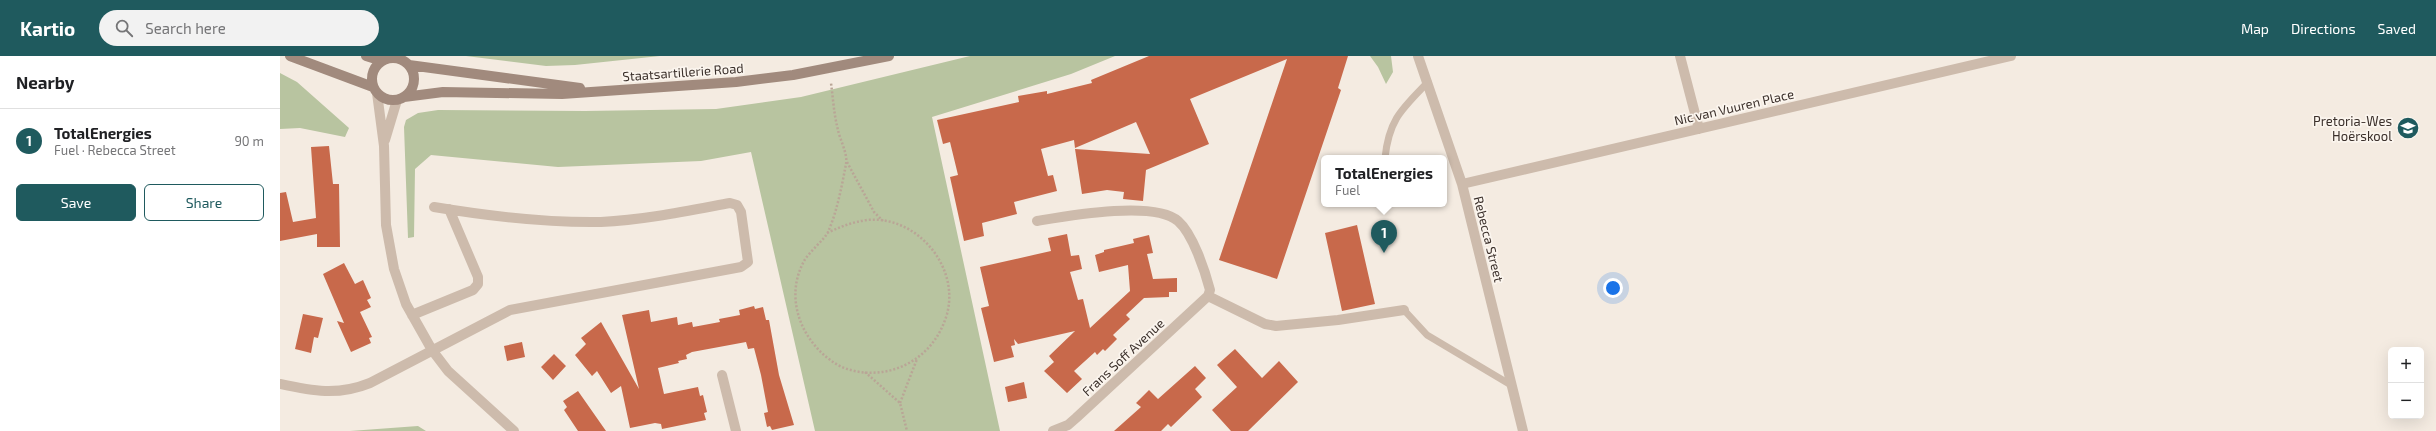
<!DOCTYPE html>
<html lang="en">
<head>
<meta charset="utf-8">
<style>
	body { margin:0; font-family:"Exo 2",sans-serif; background:#f2f2f2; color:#202124 }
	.controls { position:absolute; right:12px; bottom:12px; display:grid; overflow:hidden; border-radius:6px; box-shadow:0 4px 16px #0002 }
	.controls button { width:36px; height:36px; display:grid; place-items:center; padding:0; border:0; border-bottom:1px solid #e0e0e0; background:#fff; color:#202124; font:20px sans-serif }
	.you { position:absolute; left:1333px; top:232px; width:14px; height:14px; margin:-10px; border:3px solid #fff; border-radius:50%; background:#1a73e8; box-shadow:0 0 0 6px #1a73e833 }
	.badge { display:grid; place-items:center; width:26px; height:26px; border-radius:50%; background:#1f5a5e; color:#fff; font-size:13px; font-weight:700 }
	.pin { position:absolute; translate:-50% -33px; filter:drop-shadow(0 1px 2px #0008) }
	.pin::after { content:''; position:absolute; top:21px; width:14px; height:12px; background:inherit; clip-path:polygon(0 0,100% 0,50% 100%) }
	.popup { position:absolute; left:1041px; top:99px; width:126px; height:52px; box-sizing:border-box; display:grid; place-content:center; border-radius:6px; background:#fff; filter:drop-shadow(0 1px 3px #0005); font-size:13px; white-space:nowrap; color:#757577 }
	.popup b { font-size:15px; color:#202124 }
	.popup::after { content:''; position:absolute; left:50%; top:100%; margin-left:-8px; border:8px solid transparent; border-top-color:#fff }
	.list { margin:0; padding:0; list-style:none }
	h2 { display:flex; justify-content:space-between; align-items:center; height:52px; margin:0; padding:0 16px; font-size:17px }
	h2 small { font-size:13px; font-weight:400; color:#757577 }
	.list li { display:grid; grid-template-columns:26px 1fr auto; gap:12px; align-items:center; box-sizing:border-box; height:64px; padding:0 16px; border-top:1px solid #e0e0e0 }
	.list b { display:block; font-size:15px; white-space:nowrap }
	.list p { margin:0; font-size:13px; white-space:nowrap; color:#757577 }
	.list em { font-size:13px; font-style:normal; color:#757577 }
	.actions { display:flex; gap:8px; padding:12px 16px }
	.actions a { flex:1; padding:9px 0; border:1px solid #1f5a5e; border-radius:6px; text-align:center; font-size:14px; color:#1f5a5e }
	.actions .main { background:#1f5a5e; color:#fff }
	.icon { flex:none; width:22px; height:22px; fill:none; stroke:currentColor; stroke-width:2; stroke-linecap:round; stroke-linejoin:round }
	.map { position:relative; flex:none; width:2156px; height:375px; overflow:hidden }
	header { display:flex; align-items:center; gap:24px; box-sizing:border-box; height:56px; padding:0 20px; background:#1f5a5e; color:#fff }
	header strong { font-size:19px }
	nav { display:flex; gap:22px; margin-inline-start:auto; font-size:14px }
	.search { width:280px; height:36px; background:#f2f2f2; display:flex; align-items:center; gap:10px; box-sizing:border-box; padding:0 14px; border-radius:22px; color:#757577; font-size:15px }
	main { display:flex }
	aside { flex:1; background:#fff }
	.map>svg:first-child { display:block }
	.green { fill:#b8c4a0 }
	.building { fill:#c8694b }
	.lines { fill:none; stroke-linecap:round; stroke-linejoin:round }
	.path { stroke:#b9a596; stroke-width:2.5; stroke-dasharray:2 2; stroke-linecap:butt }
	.lane { stroke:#cdbbac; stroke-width:7 }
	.street { stroke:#cdbbac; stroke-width:10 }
	.secondary { stroke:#a18a7d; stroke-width:10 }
	.labels { text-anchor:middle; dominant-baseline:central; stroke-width:3.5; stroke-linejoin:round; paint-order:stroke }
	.street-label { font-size:13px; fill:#3b302b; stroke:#fbf5ee }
	.poi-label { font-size:13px; fill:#3b302b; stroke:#fbf5ee; text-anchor:end }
</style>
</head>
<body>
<header>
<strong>Kartio</strong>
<div class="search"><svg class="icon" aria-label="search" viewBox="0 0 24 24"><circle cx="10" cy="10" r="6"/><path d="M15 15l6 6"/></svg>Search here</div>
<nav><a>Map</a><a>Directions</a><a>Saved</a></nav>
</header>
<main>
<aside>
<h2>Nearby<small></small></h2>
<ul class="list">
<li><span class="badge">1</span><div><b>TotalEnergies</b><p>Fuel · Rebecca Street</p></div><em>90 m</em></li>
</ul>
<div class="actions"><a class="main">Save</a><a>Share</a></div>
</aside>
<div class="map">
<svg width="2156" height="375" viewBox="0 0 2156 375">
	<rect width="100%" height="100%" fill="#f4ebe1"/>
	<!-- green -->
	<path class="green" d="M186,0h194l-85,9 -29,1z
		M690,0h145l-44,18 -139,43 68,314h-185l-64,-279 -50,9 -143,6 -127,-12 -16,14 -1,68 -6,1 -4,-111 2,-7 12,-7 20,-3 147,1 131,-2 85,-12z
		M1090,0h21l2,16 -7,12 -8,-17z
		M0,17l17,9 52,46 -4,9 -45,-9 -20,1z
		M138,370l8,5h-76z"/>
	<!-- building -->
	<path class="building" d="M869,0h199l-10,32 3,2 -64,189 -58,-19 68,-201 -97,40 19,45 -63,26 -3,31 -20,-2 1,-7 -17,-2 -25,4 -7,-45 75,5 -14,-32 -61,26 -1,-8 -33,9 7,27 5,-1 4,16 -43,11 3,12 -35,9 2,13 -20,5 -14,-64 8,-2 -8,-33 -7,2 -6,-24 82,-18 -1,-6 29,-5v3l45,-11 -1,-3z
		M49,90l4,38h6l1,63h-23v-13l-37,7v-48l6,-1 7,30 23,-4 -5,-71z
		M1077,169l18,79 -33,7 -17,-78z
		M787,178l4,22 8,-1 3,14 -12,3 8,28 5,-1 7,29 40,-37 -2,-26 -29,7 -4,-17 9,-3v-2l30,-7 -1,-4 16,-4 4,18 -6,1 6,25 24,-1v14h-8v5l-25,1 -18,17 4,4 -17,16 4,4 -12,12 -2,-2 -6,6 -2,-3 -21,19 8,8 -15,14 -23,-22 10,-9 -5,-6 26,-25 -57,13 -4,-5 1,6 -4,1 3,11 -20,5 -13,-54 8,-2 -9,-39 71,-16 -3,-13z
		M64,207l11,21 8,-4 8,18 -4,2 4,7 -11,5 12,25 -3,1 2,5 -20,9 -14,-31 7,2 -21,-49z
		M474,250l1,3 8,-2 3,13h3l10,55 15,50 -22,5 -2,-4 -3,1 -3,-14 4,-1 -7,-37 -7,-27 -6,1 -2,-7 -54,10 -6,3 1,4 -9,2 1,2 -21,5 6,26 34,-7 2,9 3,-1 4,17 -3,1 2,7 -44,9 -1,-5 -6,-1 -25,5 -9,-42 -10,7 -14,-22 -5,5 -17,-21 11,-11 -5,-6 20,-16 38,67 -17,-74 27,-5 2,12 26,-5 1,8 14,-3 1,5 27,-5 -1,-3 21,-4 -1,-5z
		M23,258l20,4 -5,20 -4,-1 -3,16 -16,-4z
		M242,286l3,15 -18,4 -3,-15z
		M955,293l27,29 17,-17 19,21 -50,49h-17l-19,-21 25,-23 -20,-22z
		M274,298l12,12 -13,14 -12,-13z
		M915,310l11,12 -11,11 7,8 -31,30 -3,-3 -7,7h-47l27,-24 -5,-4 13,-13 9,9z
		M744,326l3,16 -19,4 -3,-15z
		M298,335l28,40h-28l-14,-21 3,-3 -4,-6z"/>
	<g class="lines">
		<!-- path -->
		<path class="path" d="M567,106l27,50 9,9
			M547,177c13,-6 25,-11 40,-13 49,-5 93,46 80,94 -7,24 -22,42 -44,52 -22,10 -51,9 -70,-4 -32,-22 -49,-64 -29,-101 6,-10 20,-21 24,-29 9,-20 14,-47 18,-68 2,-10 -6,-24 -8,-34 -4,-15 -5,-32 -7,-47
			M585,316l35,31 7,28
			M620,347l17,-44"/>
		<!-- lane -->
		<path class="lane" d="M1105,102c4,-39 17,-49 43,-76
			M1106,148v2
			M1124,254l23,25 84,50"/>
		<!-- street -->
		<path class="street" d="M1138,0l44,128 61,247
			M1400,0l19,73
			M97,37l7,53 2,79 8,44 12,35 26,46 16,21 66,60
			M105,84l12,-40
			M1182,128l549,-128
			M757,165c30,-5 117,-21 141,0 15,13 27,50 32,69l-2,6 -132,122 -8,7 -15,6
			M928,240l57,28 11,2 62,-6 66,-10
			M132,259l61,-25 5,-6v-7l-29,-68
			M442,319l14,56
			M0,328c32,7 58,12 90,-1l140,-73 231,-43 7,-5 -7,-50 -4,-7 -7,-2c-43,8 -86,17 -129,19 -55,1 -113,-6 -167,-15"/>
		<!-- secondary -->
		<path class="secondary" d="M10,0l83,31
			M86,0l16,5
			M92 23a21 21 0 1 1 42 0a21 21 0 1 1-42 0Z
			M129,9l171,23
			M124,41l39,-5 119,2 174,-12 57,-7 96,-19"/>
	</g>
	<!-- icons -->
	<defs>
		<g id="school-disc" transform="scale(1.15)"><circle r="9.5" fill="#1f5a5e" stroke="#fbf5ee"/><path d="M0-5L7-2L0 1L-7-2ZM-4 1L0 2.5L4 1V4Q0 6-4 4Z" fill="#fff"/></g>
	</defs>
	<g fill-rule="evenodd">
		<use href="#school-disc" x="2128" y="72"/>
	</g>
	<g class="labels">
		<!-- street labels -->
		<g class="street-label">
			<text transform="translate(403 16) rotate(-4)">Staatsartillerie Road</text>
			<text transform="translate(1454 51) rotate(-13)">Nic van Vuuren Place</text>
			<text transform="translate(1209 183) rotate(76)">Rebecca Street</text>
			<text transform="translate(843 301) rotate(-43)">Frans Soff Avenue</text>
		</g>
		<!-- poi labels -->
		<g class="poi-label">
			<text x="2112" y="65">Pretoria-Wes<tspan x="2112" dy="15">Hoërskool</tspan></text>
		</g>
	</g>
</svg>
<div class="controls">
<button>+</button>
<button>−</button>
</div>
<div class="you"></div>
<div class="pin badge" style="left:1104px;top:197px">1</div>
<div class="popup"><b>TotalEnergies</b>Fuel</div>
</div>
</main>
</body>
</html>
